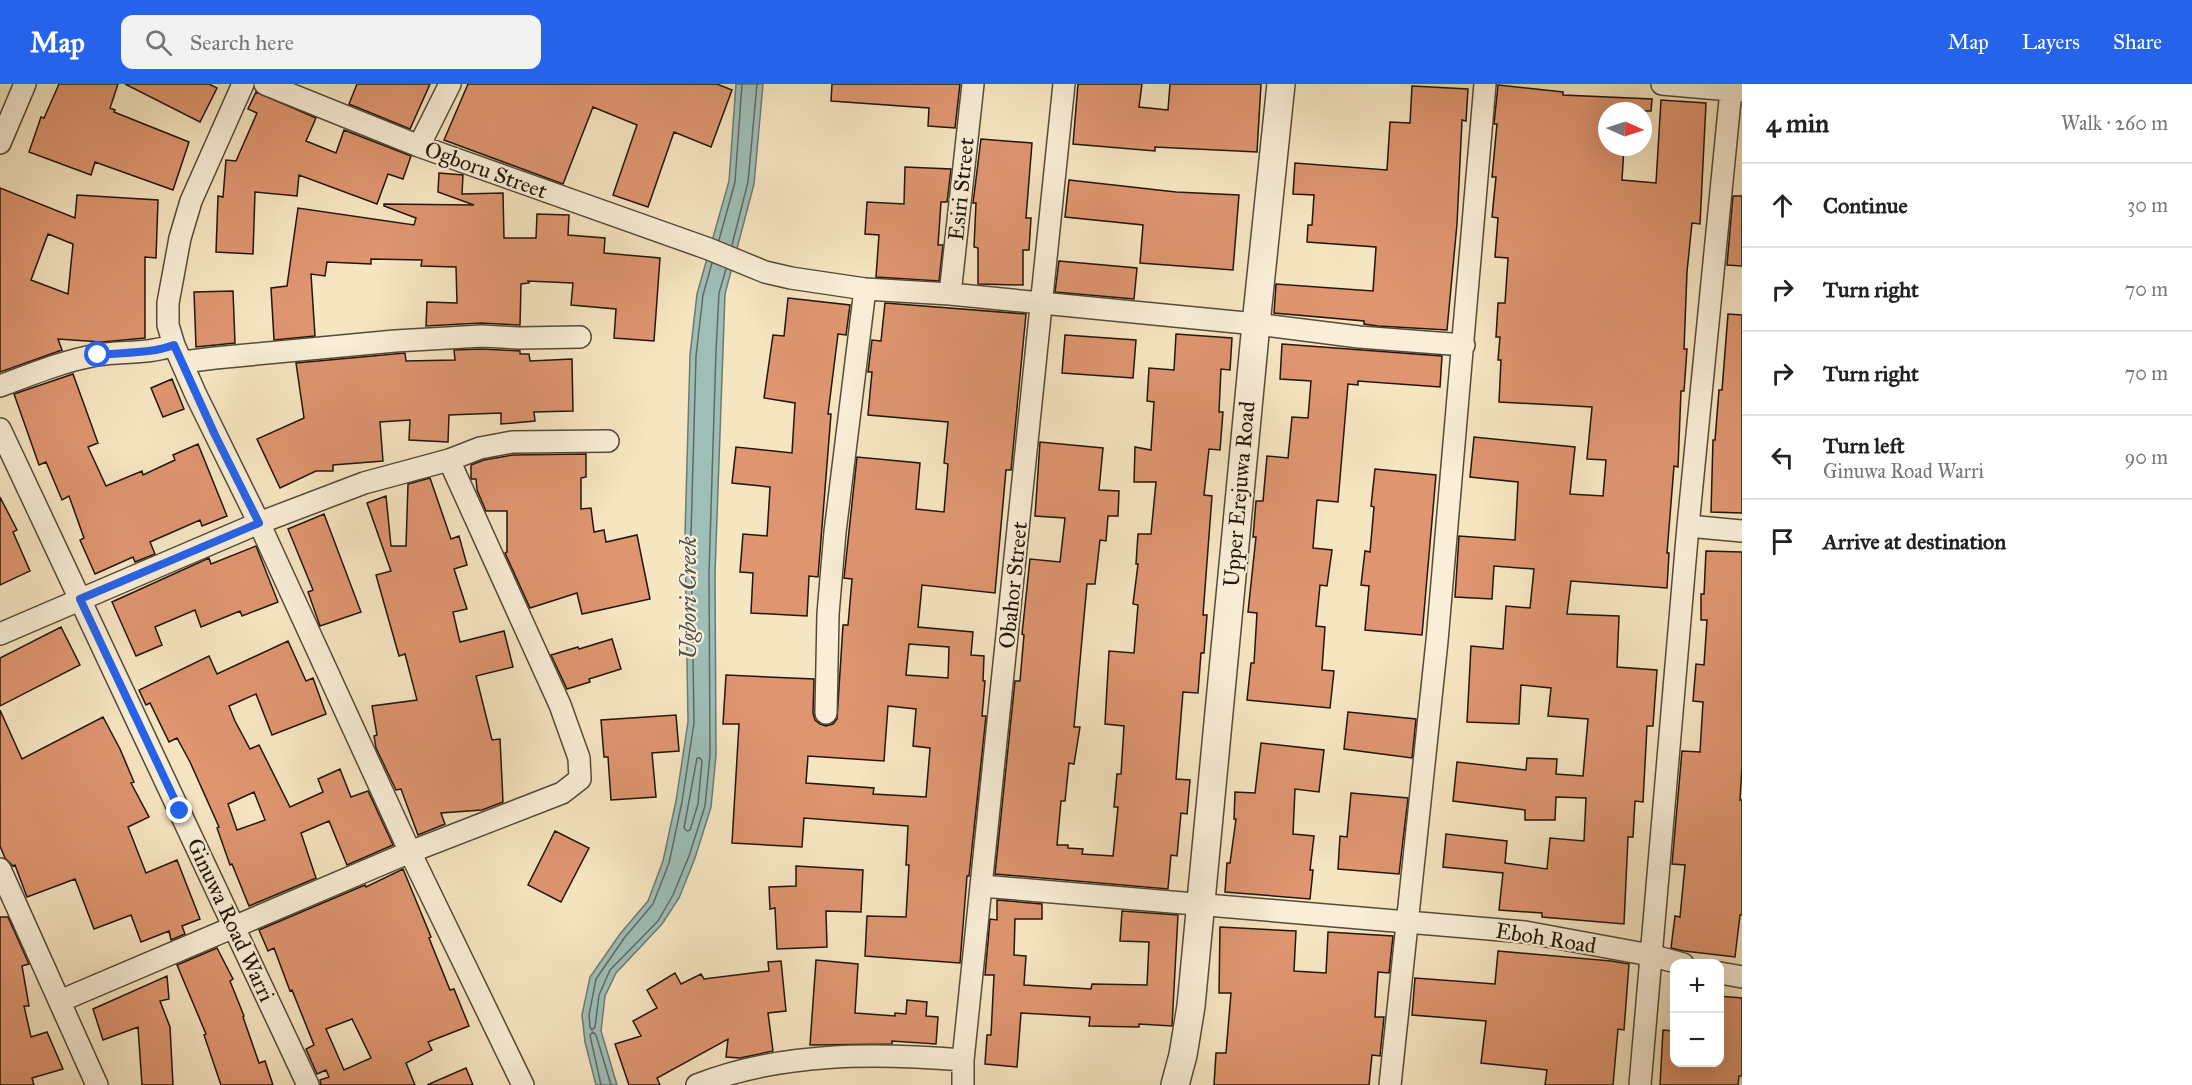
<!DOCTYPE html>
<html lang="en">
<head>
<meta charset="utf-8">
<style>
	body { margin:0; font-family:"IM FELL Great Primer",serif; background:#f2f2f2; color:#222 }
	.controls { position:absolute; right:18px; bottom:18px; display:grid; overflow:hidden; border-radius:12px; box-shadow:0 6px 24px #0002 }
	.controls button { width:54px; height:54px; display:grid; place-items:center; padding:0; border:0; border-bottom:2px solid #e0e0e0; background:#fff; color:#222; font:30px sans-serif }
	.compass { position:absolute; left:1598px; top:18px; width:54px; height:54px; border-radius:50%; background:#fff; box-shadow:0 6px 24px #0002; rotate:93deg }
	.stop { position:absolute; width:18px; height:18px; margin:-14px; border:4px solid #2563eb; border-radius:50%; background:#fff }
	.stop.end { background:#2563eb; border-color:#fff; box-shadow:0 2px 6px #0008 }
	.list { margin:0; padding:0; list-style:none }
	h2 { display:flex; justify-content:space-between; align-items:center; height:78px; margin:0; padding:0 24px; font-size:26px }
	h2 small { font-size:20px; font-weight:400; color:#767676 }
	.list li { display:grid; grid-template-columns:39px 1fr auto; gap:18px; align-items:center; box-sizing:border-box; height:84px; padding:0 24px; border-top:2px solid #e0e0e0 }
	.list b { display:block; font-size:22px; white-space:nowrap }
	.list p { margin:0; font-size:20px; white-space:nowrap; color:#767676 }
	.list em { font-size:20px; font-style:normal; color:#767676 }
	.icon { flex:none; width:33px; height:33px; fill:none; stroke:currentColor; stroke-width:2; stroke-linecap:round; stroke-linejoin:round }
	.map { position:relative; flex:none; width:1742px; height:1001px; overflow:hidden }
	header { display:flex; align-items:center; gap:36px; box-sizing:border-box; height:84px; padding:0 30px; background:#2563eb; color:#fff }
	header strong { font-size:28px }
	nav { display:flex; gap:33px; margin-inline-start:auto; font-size:21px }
	.search { width:420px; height:54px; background:#f2f2f2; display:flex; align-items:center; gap:15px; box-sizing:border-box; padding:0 21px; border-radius:12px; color:#767676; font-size:22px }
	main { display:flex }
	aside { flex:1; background:#fff }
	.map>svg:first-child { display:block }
	.water { fill:#9ebeb8; stroke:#6c7b72; stroke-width:1.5 }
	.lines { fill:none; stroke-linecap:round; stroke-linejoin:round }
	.shore { stroke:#606a61; stroke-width:1.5 }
	.building { fill:#de9570; stroke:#21160a; stroke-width:1.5; fill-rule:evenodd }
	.minor-casing { stroke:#564a38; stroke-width:24 }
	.tertiary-casing { stroke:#564a38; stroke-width:30 }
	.minor { stroke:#f9eed7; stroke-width:21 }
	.tertiary { stroke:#f9eed7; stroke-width:27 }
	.route { stroke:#2563eb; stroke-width:8 }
	.labels { text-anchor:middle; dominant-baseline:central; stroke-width:4.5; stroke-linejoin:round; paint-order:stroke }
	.street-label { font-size:22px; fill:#21160a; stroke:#f9eed7 }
	.water-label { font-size:24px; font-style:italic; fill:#4d5147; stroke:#f9eed7 }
</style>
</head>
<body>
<header>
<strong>Map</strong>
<div class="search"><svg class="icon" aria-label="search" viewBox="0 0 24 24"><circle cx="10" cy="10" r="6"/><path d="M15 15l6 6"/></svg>Search here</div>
<nav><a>Map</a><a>Layers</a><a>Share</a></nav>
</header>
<main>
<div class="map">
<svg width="1742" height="1001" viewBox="0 0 1742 1001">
	<rect width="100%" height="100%" fill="#f6e5c1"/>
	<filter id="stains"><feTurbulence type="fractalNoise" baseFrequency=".00333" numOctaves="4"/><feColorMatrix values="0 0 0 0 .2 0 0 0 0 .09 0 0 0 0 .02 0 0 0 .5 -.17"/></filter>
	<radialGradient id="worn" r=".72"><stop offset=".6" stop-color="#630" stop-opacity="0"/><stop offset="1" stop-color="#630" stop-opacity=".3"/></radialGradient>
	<!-- water -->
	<path class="water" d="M736,0h27l-9,100 -29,110 -10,279 1,182 -5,52 -16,51 -16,40 -17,26 -46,49 -11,23 -4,35 16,54h-21l-11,-43 -3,-27 8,-38 30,-43 28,-33 15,-40 13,-60 12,-79 -3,-188 5,-179 7,-61 32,-113z"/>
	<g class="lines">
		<!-- shore -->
		<path class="shore" d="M719,156l16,-58 7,-98
			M732,161l16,-63 9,-98
			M712,179l-9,32 -7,61 -5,178 3,189 -12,79 -13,61 -16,41 -28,33 -29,42 -7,36 1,12 2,3 3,-3 4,-32 11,-25 48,-49 15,-26 16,-39 16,-50 5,-51 -1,-182 7,-222 3,-58 7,-24
			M697,674h3l2,3 -4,43 -8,26 -3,1 -3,-3z
			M601,1001l-10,-45 -1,-5 3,-3 3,3 15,50"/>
	</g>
	<!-- building -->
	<path class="building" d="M59,0h59l-8,24 5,2 -1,2 75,30 -16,48 -78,-28 -4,13 -62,-23 12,-35 3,1z
		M125,0h84l8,4 -17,34z
		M357,0h73l-20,45 -61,-25z
		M468,0h249l15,6 -21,57 -37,-15 -26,75 -35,-12 24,-70 -44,-18 -30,77 -119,-44z
		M832,0h128l-5,44 -27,-2 1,-18 -98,-7z
		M1078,0h64l-3,23 29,3 2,-26h91l-4,68 -102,-5v4l-82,-7z
		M1498,1l65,7v3l89,4 -1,12h-44v36h17l-2,33 34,3 5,-83 45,3 -6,121 -8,-1 -5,49 -3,77h3l-3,42h-3l-3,76 -4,-1 -7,87h2l-2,35 -96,-7 -4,33 52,2 -2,51 40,3 -4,56h-6l-4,76 -8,-1 -2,36h-5l-4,87 -82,-7v-4l-43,-3 4,-37 -60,-6 3,-33 61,7 -2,22 42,6 3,-31 34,3 2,-43 -30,-1 -1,23h-30v-10l-72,-9 4,-39 69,8 1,-12 30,1 -1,15 27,2 5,-57 -40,-3 3,-28 -30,-3 -2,39 -52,-2 4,-76 32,3 3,-43 24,2 4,-39 -40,-3 -2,33 -37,-2 4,-61 56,4 3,-58 -48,-5 4,-40 101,10 -5,47 33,2 3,-36 -19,-1 5,-52 -93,-5 2,-42h-3l2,-23h-4l2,-34h7l3,-45 -13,-1 3,-39 -6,-1 4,-40h-4l5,-53h-3z
		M1412,2l56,3 -2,32 -4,-1 -5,104 -10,106 -69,-4 -14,-2v-3l-90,-8 2,-29 97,7 3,-44 -69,-5 1,-17h4l2,-30 -21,-1 2,-31 92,7 3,-48 20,1z
		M256,8l60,26 -10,23 30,12 8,-23 67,26 -8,23 -15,-5 -11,30 -78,-29 -2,21 -42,-4 -2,62 -37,-2 2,-56 5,1 3,-37 10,1 21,-48 -9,-4z
		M981,55l51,4 -6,75h5l-2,32h-6v35l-45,-1v-36l-4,-1 2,-44h-3z
		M905,83l46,2 -4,33h-6l-3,43h5l-4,36 -63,-4 3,-42 -14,-1 2,-32 37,2z
		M439,89l24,2 -1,19 41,-1 1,45h32l1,-24 32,1 -1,20 37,3 -1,15 56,5 -6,83 -40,-3 2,-29 -45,-4 2,-22 -45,-2 1,2 -8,1 -1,41 -39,-2 -55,3 1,-24 30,1 -1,-36 -35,-1 1,-6 -51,-1v5l-44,-2 -2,14 -14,-2 4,62 -41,4 -3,-52 16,-2 11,-78 116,17 2,-7 -32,-12v-2l90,1 -36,-13z
		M1069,96l107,12 63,3 -6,75 -93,-7 3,-38 -78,-8z
		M0,104l75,30 2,-23 81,5 -2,58 -11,-1v81l-43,4 -44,-3 4,11 -62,22zM48,150l25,10 -5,50 -37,-14z
		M1733,112h9v70l-15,-1z
		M1059,177l78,7 -3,31 -79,-7z
		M233,207l2,52 -39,4 -2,-55z
		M788,214l62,7 -4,30 -8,-1 -10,80h3l-13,163 -9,-1 -2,40 -56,-3 2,-40 -13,-1 3,-38 24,2 3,-49 -38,-4 4,-36 56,6 3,-50 -31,-5 9,-63 11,1z
		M885,219l141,11 -15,156h-5l-11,123 -73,-8 -4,42 55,5 -2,23 13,1 -1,25h2l-3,35h4l-17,160h-2l-7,87 -95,-7 2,-40 39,1 3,-52h-3l2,-39 -104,-8 -2,29 -70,-4 7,-119h-16l3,-49 88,4 -1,34 2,7 5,4 6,2 7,-2 4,-5 6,-94h5l4,-46 -8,-1 13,-121 63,6 -4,46 28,3 4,-48 -4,-1 4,-41 -80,-7 4,-43h-4l4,-32 9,1zM909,560l40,3 -1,31 -42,-3zM888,622l28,3 -3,37 17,2 -4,49 -53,-3 1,-6 -68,-5 2,-27 76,5z
		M1728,230l14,1v198l-31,-1 2,-72h2l4,-50h3z
		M1176,250l56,4 -2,32 -9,-1 -2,43h4l-3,38 -11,-1 -5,46 8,1 -9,119h4l-3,38h-3l-3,40 -15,-1 -7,87 14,1 -3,34 -6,-1 -4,43 -6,-1 -3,34 -173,-15 20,-193h5l4,-46 -2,-1 8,-75 30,3 5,-44 -30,-2 5,-74 63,6 -4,42 20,1 -1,25h-10l-2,25 -6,-1 -5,44h-8l-13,143h6l-6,37 -5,-1 -4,38h-4l-4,44h11v3l15,1 -1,5 31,2 5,-49h-4l3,-33h4l3,-48 -19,-2 4,-73 25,2 4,-48 -5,-1 5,-40h-2l2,-30h13l5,-52h-22l1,-35 16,3 3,-48 -7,-1 2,-33 25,2z
		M1065,251l71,5 -3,38 -71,-5z
		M1282,260l160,12 -2,31 -82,-6v4l-10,-1 -10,118 -21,-2 -4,48 19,2 -5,36 -7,-1 -4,41 9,1 -3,43 12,1 -4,37 -83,-8 4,-37h3l3,-50 -9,-1 8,-75h-3l3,-36h7l4,-45 21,2 4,-41 16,1 3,-37 -31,-2z
		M482,265l38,2v3h9l1,7 42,-2 1,52 -39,1 1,9 -34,3v-11l-52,2 -1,27 -39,-2 1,-20 -30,2 3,39 -50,4v6h-17l-36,17 -23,-49 47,-21 -8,-55 109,-10 1,8 49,-1 -1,-10z
		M73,290l25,69 -10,4 18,39 36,-15 1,4 32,-15 -2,-5 25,-11 29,72 -25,10 -2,-6 -50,22 5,12 -20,8 -2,-5 -38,17 -15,-34 4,-2 -15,-42 -7,4 -16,-38 -7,3 -25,-71z
		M172,295l12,30 -21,8 -12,-29z
		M586,370v23l-5,1v31l10,-1 3,24 10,-2 2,12 31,-7 13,64 -68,15 -5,-21 -47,15 -25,-55 2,-1v-41h-21l-9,-21 -1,-11h-5v-14l13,-5 29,-5z
		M1375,385l61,6 -14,160 -57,-5 4,-44 -8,-1 4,-34 5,1 4,-45 -3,-1z
		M430,394l21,61 8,-3 8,29 -13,4 13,40 -14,3 7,30 44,-11 9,36 -37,9 16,64 8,-1 3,63 -21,8 -41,3 4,11 -27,11 -17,-46 -5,1 -20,-42 -2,-12 3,-1 -5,-29 45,-6 -12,-46 -6,2 -23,-81 15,-4 -24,-68 19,-7 5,50h15l2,-62z
		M0,413l17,33 -4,2 17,39 -30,14z
		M324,430l37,98 -41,14 -12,-34 5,-2 -25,-61z
		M256,462l22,56 -36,14 -2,-5 -39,16 -6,-17 -40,17 7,18 -26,11 -24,-54 97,-44 2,6z
		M1706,467l36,1v215l-2,33h2v115h-2l-5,42 -51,-6 -13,-3 4,-32 5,1 5,-52 -13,-1 10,-113 18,1 3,-50 -10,-1 3,-37 8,1 3,-45h-6v-26h3z
		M61,543l19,38 -80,41v-48z
		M612,555l9,30 -32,10 1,3 -23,7 -16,-34 27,-8 1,2z
		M288,557l18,40 7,-3 13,36 -54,21 -16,-41 -27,12 6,15 15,28 9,-4 31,62 33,-15 -5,-13 22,-10 11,28 17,-6 25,54 -46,20 -18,-44 -28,12 15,45 -67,28 -17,-42 -2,1 -13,-37 2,-1 -29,-65 -13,-24 -8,4 -19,-39 -4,2 -7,-15 70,-34 8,18zM254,708l11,28 -28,10 -9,-26z
		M0,626l22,49 81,-42 17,32 14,33 -3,1 18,34 -21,10 18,46 31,-13 23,59 -18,7 3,8 -14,6 -2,-9 -28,11 -10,-27 -37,14 -19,-50 -48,18 -12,-32 -2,1 -8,-8 -5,-12z
		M1348,628l68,7 -4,39 -68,-9z
		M676,631l3,36 -27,2 4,44 -45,3 -3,-43h-4l-3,-37z
		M1261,659l63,7 -5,42 -24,-3 -2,45 21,2 -4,34h3l-3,29 -85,-7 2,-29h3l6,-44h-2l1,-27 20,1z
		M1351,709l57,5 -9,76 -61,-5 2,-33 7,1z
		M555,747l34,17 -28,54 -33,-17z
		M796,782l67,4 -2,42 -35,-1 1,36 -50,2 -2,-41 -5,1 -1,-22 27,-1z
		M403,785l28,68 -2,1 21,52 4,-1 15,37 -41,16 4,8 -26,13 9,22h-94l-1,-5 9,-3 -3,-7 -9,4 -11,-25 8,-4 -22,-55 -2,1 -16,-43 -6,3 -9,-21 106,-45 1,2zM352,935l19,39 -27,12 -18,-41z
		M997,816l45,4v15h-27l-1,36 12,1 -2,29 67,4 1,-5 55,1 2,-43 -29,-1 2,-30 56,4 -6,111 -33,-2v3l-50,-1 1,-9 -69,-4 -4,54 -32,-3 2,-29h4l3,-60h-9l5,-56 7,1z
		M0,833h8l21,47 -7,2 7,40h-5l7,31 16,-5 16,37 -31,9 2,7h-34z
		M1220,843l76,4 -2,40 32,2 2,-41 65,4 -4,37 -11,-1 -3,45h9l-4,39 -8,-1 -3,30h-155l2,-32h10l5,-60h-12z
		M217,864l16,31 -3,2 14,35 -1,1 16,46 6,-2 8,24h-52l-17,-50 2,-1 -29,-69z
		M1498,867l113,10 18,3 -5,66 -6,-1 -5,56h-68l2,-15 -66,-7 5,-42 -74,-6 3,-37 80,6z
		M816,876l42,4 -3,49 40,3v-3l11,1 1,-14 20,2 -1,14 12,1 -2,27 -44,-3v3l-82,1z
		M781,877l5,50 -18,2 5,38 -33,7 -14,-1 2,-18 -71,39 3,7h-31l-14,-41 26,-8 -8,-15 24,-13 -10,-18 28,-17 6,11 20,-10 3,5 65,-8 -1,-9z
		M167,892l2,23 -9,2 10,26 3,58h-31l-4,-58 -35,13 -10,-31z
		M1719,912l23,2v78h-3l-1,9h-78l3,-55 11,1v31h45z
		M466,984l7,17h-46z"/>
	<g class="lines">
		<!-- minor casing -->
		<g class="minor-casing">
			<path id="minor" d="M243,0l-52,117 -11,37 -12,65v22l6,20 22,50 63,128 151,329 113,233
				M265,0l154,62 290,103 56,23 26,6 74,11 85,5 306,30 103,13 105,8
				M1662,0l80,7
				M0,59l25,-59
				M419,62l31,-62
				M950,210l23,-210
				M183,278l32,-4 180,-17 87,-5 37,2 61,-1
				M0,302c32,-12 63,-25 97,-31 26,-4 52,-1 77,-10
				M0,345l308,656
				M1688,442l54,5
				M0,550l259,-111 105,-40 85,-23 31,-12 32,-6 96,-1
				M826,629l2,-99 7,-82 30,-243
				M0,785l97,216
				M982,802l543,46 125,23 33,9
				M1720,889l22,4
				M60,917l350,-149 152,-59 18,-14 -1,-21 -19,-53 -111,-245
				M697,1001c84,-33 177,-32 266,-25
				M963,1001v-25l101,-976
				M1390,1001l47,-444 48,-557
				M1640,1001l48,-559 43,-436"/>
		</g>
		<!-- tertiary casing -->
		<g class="tertiary-casing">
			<path id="tertiary" d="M1175,1001l8,-30 8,-49 65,-682 25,-240"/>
		</g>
		<!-- minor -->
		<use href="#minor" class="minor"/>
		<!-- tertiary -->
		<use href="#tertiary" class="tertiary"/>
	</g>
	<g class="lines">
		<!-- route -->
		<path class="route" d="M98,271c26,-3 52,-1 76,-10l41,90 44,88 -179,76 100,212"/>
	</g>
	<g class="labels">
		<!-- street labels -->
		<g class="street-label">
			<text transform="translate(486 86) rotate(20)">Ogboru Street</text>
			<text transform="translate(961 105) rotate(-84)">Esiri Street</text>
			<text transform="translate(1239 410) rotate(-85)">Upper Erejuwa Road</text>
			<text transform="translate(1013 501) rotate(-84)">Obahor Street</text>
			<text transform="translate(231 836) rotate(65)">Ginuwa Road Warri</text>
			<text transform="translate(1546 854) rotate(9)">Eboh Road</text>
		</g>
		<!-- water labels -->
		<g class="water-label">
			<text transform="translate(688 514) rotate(-90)">Ugbori Creek</text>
		</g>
	</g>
	<rect width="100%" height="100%" filter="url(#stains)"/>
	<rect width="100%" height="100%" fill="url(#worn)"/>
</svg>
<div class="controls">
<button>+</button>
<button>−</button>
</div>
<svg class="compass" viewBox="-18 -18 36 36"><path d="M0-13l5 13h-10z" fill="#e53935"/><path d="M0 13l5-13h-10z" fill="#767676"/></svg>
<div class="stop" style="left:98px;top:271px"></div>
<div class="stop end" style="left:180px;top:727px"></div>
</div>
<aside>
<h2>4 min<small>Walk · 260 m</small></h2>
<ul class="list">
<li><svg class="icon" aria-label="ahead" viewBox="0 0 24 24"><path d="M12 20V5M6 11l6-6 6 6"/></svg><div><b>Continue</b></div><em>30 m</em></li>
<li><svg class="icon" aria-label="right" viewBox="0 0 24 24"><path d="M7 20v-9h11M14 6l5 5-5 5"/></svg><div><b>Turn right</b></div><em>70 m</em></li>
<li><svg class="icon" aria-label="right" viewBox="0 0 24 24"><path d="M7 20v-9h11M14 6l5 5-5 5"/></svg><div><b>Turn right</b></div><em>70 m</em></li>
<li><svg class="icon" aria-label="left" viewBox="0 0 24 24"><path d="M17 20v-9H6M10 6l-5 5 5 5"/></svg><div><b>Turn left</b><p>Ginuwa Road Warri</p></div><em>90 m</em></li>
<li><svg class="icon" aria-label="arrive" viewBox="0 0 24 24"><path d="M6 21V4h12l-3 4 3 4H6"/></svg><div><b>Arrive at destination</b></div></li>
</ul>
</aside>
</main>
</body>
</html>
